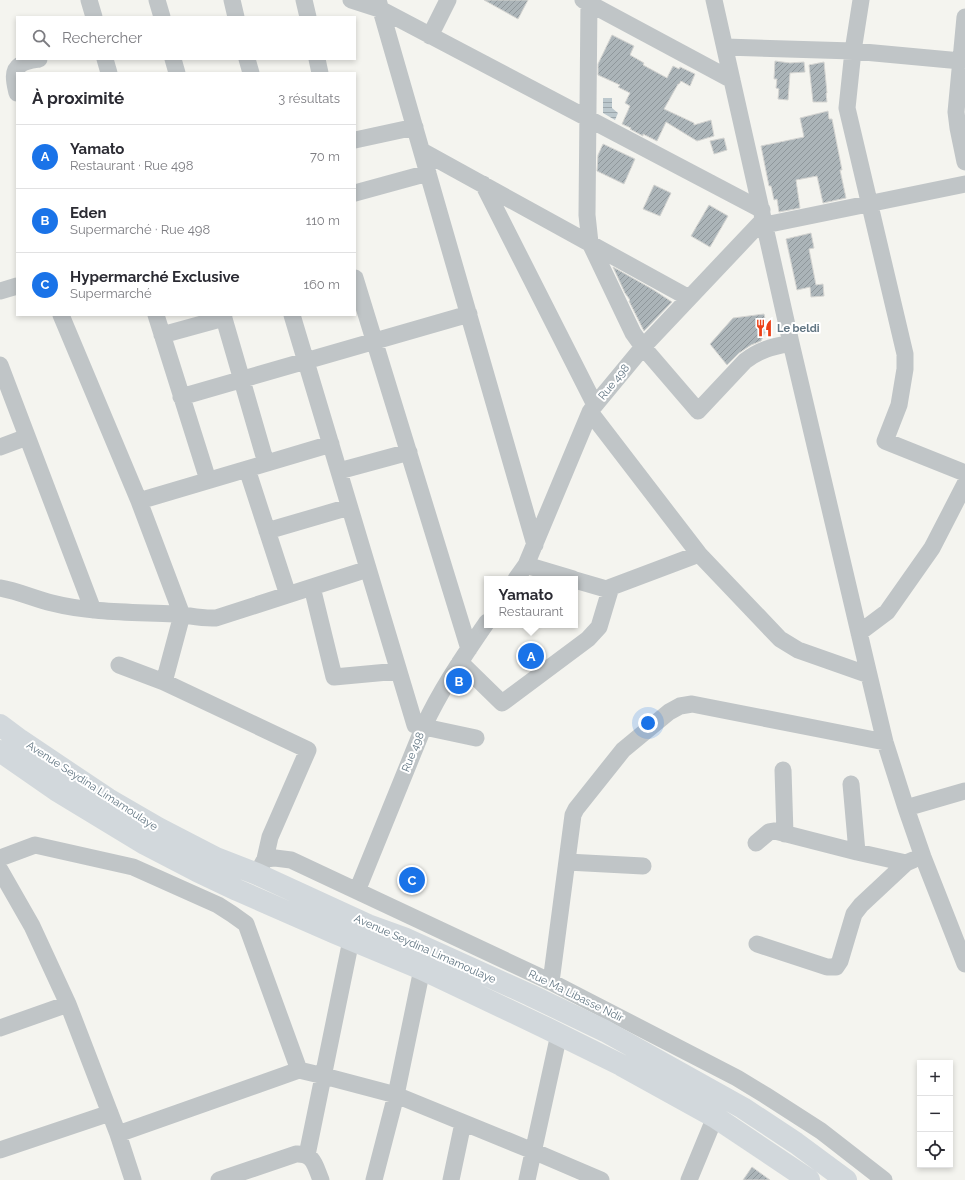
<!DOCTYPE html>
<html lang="fr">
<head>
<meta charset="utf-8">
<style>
	body { margin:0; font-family:Raleway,sans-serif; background:#f7f7f7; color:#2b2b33 }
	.controls { position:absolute; right:12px; bottom:12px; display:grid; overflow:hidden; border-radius:0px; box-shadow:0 2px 6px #0003 }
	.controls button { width:36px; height:36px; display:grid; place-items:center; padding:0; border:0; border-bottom:1px solid #e1e1e2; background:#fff; color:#2b2b33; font:20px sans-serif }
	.you { position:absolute; left:648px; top:723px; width:14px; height:14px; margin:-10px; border:3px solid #fff; border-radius:50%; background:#1a73e8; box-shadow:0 0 0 6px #1a73e833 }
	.badge { display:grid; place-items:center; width:26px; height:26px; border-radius:50%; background:#1a73e8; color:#fff; font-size:13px; font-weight:700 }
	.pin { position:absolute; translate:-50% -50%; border:2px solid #fff; box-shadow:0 1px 4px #0006 }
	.popup { position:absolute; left:484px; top:576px; width:94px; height:52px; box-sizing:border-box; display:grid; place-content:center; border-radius:0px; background:#fff; filter:drop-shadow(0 1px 3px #0005); font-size:13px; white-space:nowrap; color:#7c7c81 }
	.popup b { font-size:15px; color:#2b2b33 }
	.popup::after { content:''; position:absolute; left:50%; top:100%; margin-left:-8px; border:8px solid transparent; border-top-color:#fff }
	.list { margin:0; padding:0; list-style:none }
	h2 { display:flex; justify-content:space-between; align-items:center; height:52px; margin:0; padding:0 16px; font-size:17px }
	h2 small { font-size:13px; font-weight:400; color:#7c7c81 }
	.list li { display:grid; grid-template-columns:26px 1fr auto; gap:12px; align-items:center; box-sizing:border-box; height:64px; padding:0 16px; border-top:1px solid #e1e1e2 }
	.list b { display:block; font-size:15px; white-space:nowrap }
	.list p { margin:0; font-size:13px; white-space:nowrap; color:#7c7c81 }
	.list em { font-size:13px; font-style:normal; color:#7c7c81 }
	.icon { flex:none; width:22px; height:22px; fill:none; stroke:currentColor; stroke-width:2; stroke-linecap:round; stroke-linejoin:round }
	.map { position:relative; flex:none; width:965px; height:1180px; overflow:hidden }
	.search { position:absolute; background:#fff; box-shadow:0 2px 6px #0003; left:16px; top:16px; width:340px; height:44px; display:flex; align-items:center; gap:10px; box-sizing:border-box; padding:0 14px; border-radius:0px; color:#7c7c81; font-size:15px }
	.panel { position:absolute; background:#fff; box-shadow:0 2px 6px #0003; left:16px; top:72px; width:340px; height:244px; border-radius:0px }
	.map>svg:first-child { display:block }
	.water { fill:url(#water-rules) }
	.building { fill:url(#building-hatch); stroke:#d5d5d2 }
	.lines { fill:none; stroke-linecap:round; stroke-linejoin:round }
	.minor { stroke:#c0c5c7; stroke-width:17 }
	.highway { stroke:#d2d8dc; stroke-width:22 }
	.labels { text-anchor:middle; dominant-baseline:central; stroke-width:4; stroke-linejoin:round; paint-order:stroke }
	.poi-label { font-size:11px; font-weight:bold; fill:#617582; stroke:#fff; text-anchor:start }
	.street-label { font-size:11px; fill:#617582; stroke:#fff }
</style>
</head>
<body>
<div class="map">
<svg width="965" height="1180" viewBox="0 0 965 1180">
	<defs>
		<pattern id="water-rules" width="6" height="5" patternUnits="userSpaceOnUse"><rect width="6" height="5" fill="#bcc8cd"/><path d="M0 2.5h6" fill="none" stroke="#9ca7ac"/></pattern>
		<pattern id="building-hatch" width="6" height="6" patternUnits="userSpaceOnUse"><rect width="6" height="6" fill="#abb4b8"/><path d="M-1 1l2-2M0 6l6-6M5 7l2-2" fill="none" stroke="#8f979b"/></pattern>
	</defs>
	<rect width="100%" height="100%" fill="#f4f4ef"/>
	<!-- water -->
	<path class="water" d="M603,98h9v10l6,5 -3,7 -12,-7z"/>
	<!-- building -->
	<path class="building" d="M484,0h44l-10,19z
		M612,35l22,11 -4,9 14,8 -1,2 24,13 6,-12 6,3 1,-2 15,7 -5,12 -9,-5 -2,3h-1l-14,25 30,14v2l17,-5 3,16 -17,5 -31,-19 -9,19 -14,-7v2l-13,-7 1,-1 -9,-4 8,-18 -5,-3 5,-10 -12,-6 2,-2 -22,-10v-11z
		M775,61l15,2 14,-1 1,10 -15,1 -2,27 -10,-1 1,-10 -3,-1 1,-9h-3z
		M824,62l3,31h-1l1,9h-14l-4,-37z
		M828,111l1,8h3l10,51h-2l6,28 -23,5 -6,-27 -21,4 4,28 -21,4 -2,-13 -3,1 -3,-14h-2l-8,-40 43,-9 -4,-19z
		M724,138l3,12 -13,4 -4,-13z
		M603,144l32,15 -11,25 -27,-13 1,-16z
		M654,185l17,8 -11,23 -17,-7z
		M709,205l19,11 -18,31 -19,-11z
		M811,233l3,15 -5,1 7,36 7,-1 1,12 -13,1 -1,-10 -13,3 -11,-51z
		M613,267l39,22 20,13 -28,29 -15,-30 1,-1 -5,-7z
		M764,314l3,14 -6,13 -10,4 -12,8 -12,12 -17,-21 23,-26z
		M752,1167l18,13h-27z"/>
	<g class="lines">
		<!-- minor -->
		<path class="minor" d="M89,0l5,17
			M157,0l5,17
			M232,0l4,17
			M304,0l4,17
			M351,0l31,10 380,200
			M378,0l157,545
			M583,0l149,80
			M589,0l-2,215 3,28 43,90 10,14 55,64 47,-50c16,-12 27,-14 46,-18
			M714,0l77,343 78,332 16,67 21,66 17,49 42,107
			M861,0l-8,51 -6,57 58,246v15l-6,36 -14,36 80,32
			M965,17l-9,95 2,16 7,34
			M430,36l18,-36
			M725,47l128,4 108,10
			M105,59l4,14
			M173,59l4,14
			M247,59l4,14
			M317,59l3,14
			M17,93c-2,-9 -6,-22 3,-28 4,-4 13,-5 19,-6
			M355,140l60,-13
			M422,151l267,147
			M483,184l112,221
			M355,193l73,-20
			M765,225l200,-41
			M355,278l114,371
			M0,291l17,-5
			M61,315l78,186 43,114 -18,67 144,68 -38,87 -5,22
			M156,315l52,165
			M223,315l43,148
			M292,315l123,410 61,13
			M162,335l62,-17
			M0,365l93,245
			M181,397l288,-83
			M590,412l109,142 81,85 18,11 71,25
			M0,447l27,-10
			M247,469l41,126
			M339,471l70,-19
			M139,501l192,-57
			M267,531l82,-24
			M526,565l47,14
			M516,579l10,-14 64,-153 5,-7 48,-58 121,-128
			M575,580l31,9 93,-35
			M312,587l22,90 65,-6
			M0,588c18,3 35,11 52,15 39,10 82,9 122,11 14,1 27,5 42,4l152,-49
			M859,633l28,-21 45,-64 33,-64
			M460,662l42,41 86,-64 11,-12 12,-40
			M119,665l45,17
			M783,770l2,64
			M851,784l6,68
			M906,808l59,-17
			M756,843l13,-11 6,-1 82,21 49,11 7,-3
			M0,858l35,-13 98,22 85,38 14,9 14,10 53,146
			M567,862l76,4
			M0,870l32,56 36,78 50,130 15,46
			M257,874l8,-15 10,-1 16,2 260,122 186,96 28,17 56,36 63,49
			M357,891l67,-165c17,-37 40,-70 63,-104
			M757,944l70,23h9l4,-6 14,-47 7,-9 45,-42
			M551,982l22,-167 3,-6 47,-59 46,-38 11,-6 12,-2 193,38
			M0,1028l68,-24
			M118,1134l181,-64 25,6 72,19 137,56 68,29
			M0,1150l110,-37
			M307,1155l44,-215
			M219,1180l77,-26c18,-1 19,12 25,26
			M374,1180l22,-85 26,-126
			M451,1180l12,-57
			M527,1180l32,-146
			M689,1180l26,-63"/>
		<!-- highway -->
		<path class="highway" d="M0,725l20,15 88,59 50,29 58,30 41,16 111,51 36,13 126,57 75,36 138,77 53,35 50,37
			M0,751l56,39 89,54 52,27 40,19 98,43 87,36 124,59 75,37 94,52 94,63"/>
	</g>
	<!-- icons -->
	<defs>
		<g id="restaurant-bare" transform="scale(1.38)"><path d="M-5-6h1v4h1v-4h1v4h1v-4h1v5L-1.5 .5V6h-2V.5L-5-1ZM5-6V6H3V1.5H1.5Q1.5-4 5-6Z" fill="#ec4017" stroke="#fff" stroke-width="2.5" paint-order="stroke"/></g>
	</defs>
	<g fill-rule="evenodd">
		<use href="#restaurant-bare" x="764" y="328"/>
	</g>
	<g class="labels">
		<!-- poi labels -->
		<g class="poi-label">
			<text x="777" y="328">Le beldi</text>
		</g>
		<!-- street labels -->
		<g class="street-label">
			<text transform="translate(614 382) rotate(-51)">Rue 498</text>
			<text transform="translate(413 752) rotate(-68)">Rue 498</text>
			<text transform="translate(92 786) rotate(33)">Avenue Seydina Limamoulaye</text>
			<text transform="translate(425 949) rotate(24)">Avenue Seydina Limamoulaye</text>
			<text transform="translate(576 996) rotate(26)">Rue Ma Libasse Ndir</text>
		</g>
	</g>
</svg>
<div class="controls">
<button>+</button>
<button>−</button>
<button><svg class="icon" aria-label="locate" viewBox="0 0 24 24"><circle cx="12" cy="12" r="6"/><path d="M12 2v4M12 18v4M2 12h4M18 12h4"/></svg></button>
</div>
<div class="you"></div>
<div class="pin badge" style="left:531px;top:656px">A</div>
<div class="popup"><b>Yamato</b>Restaurant</div>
<div class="pin badge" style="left:459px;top:681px">B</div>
<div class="pin badge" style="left:412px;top:880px">C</div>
<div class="search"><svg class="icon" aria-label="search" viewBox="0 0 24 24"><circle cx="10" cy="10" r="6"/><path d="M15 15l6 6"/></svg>Rechercher</div>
<section class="panel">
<h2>À proximité<small>3 résultats</small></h2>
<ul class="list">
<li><span class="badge">A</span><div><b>Yamato</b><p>Restaurant · Rue 498</p></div><em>70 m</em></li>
<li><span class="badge">B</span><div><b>Eden</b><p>Supermarché · Rue 498</p></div><em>110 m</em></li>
<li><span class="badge">C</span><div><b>Hypermarché Exclusive</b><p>Supermarché</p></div><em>160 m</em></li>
</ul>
</section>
</div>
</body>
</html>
